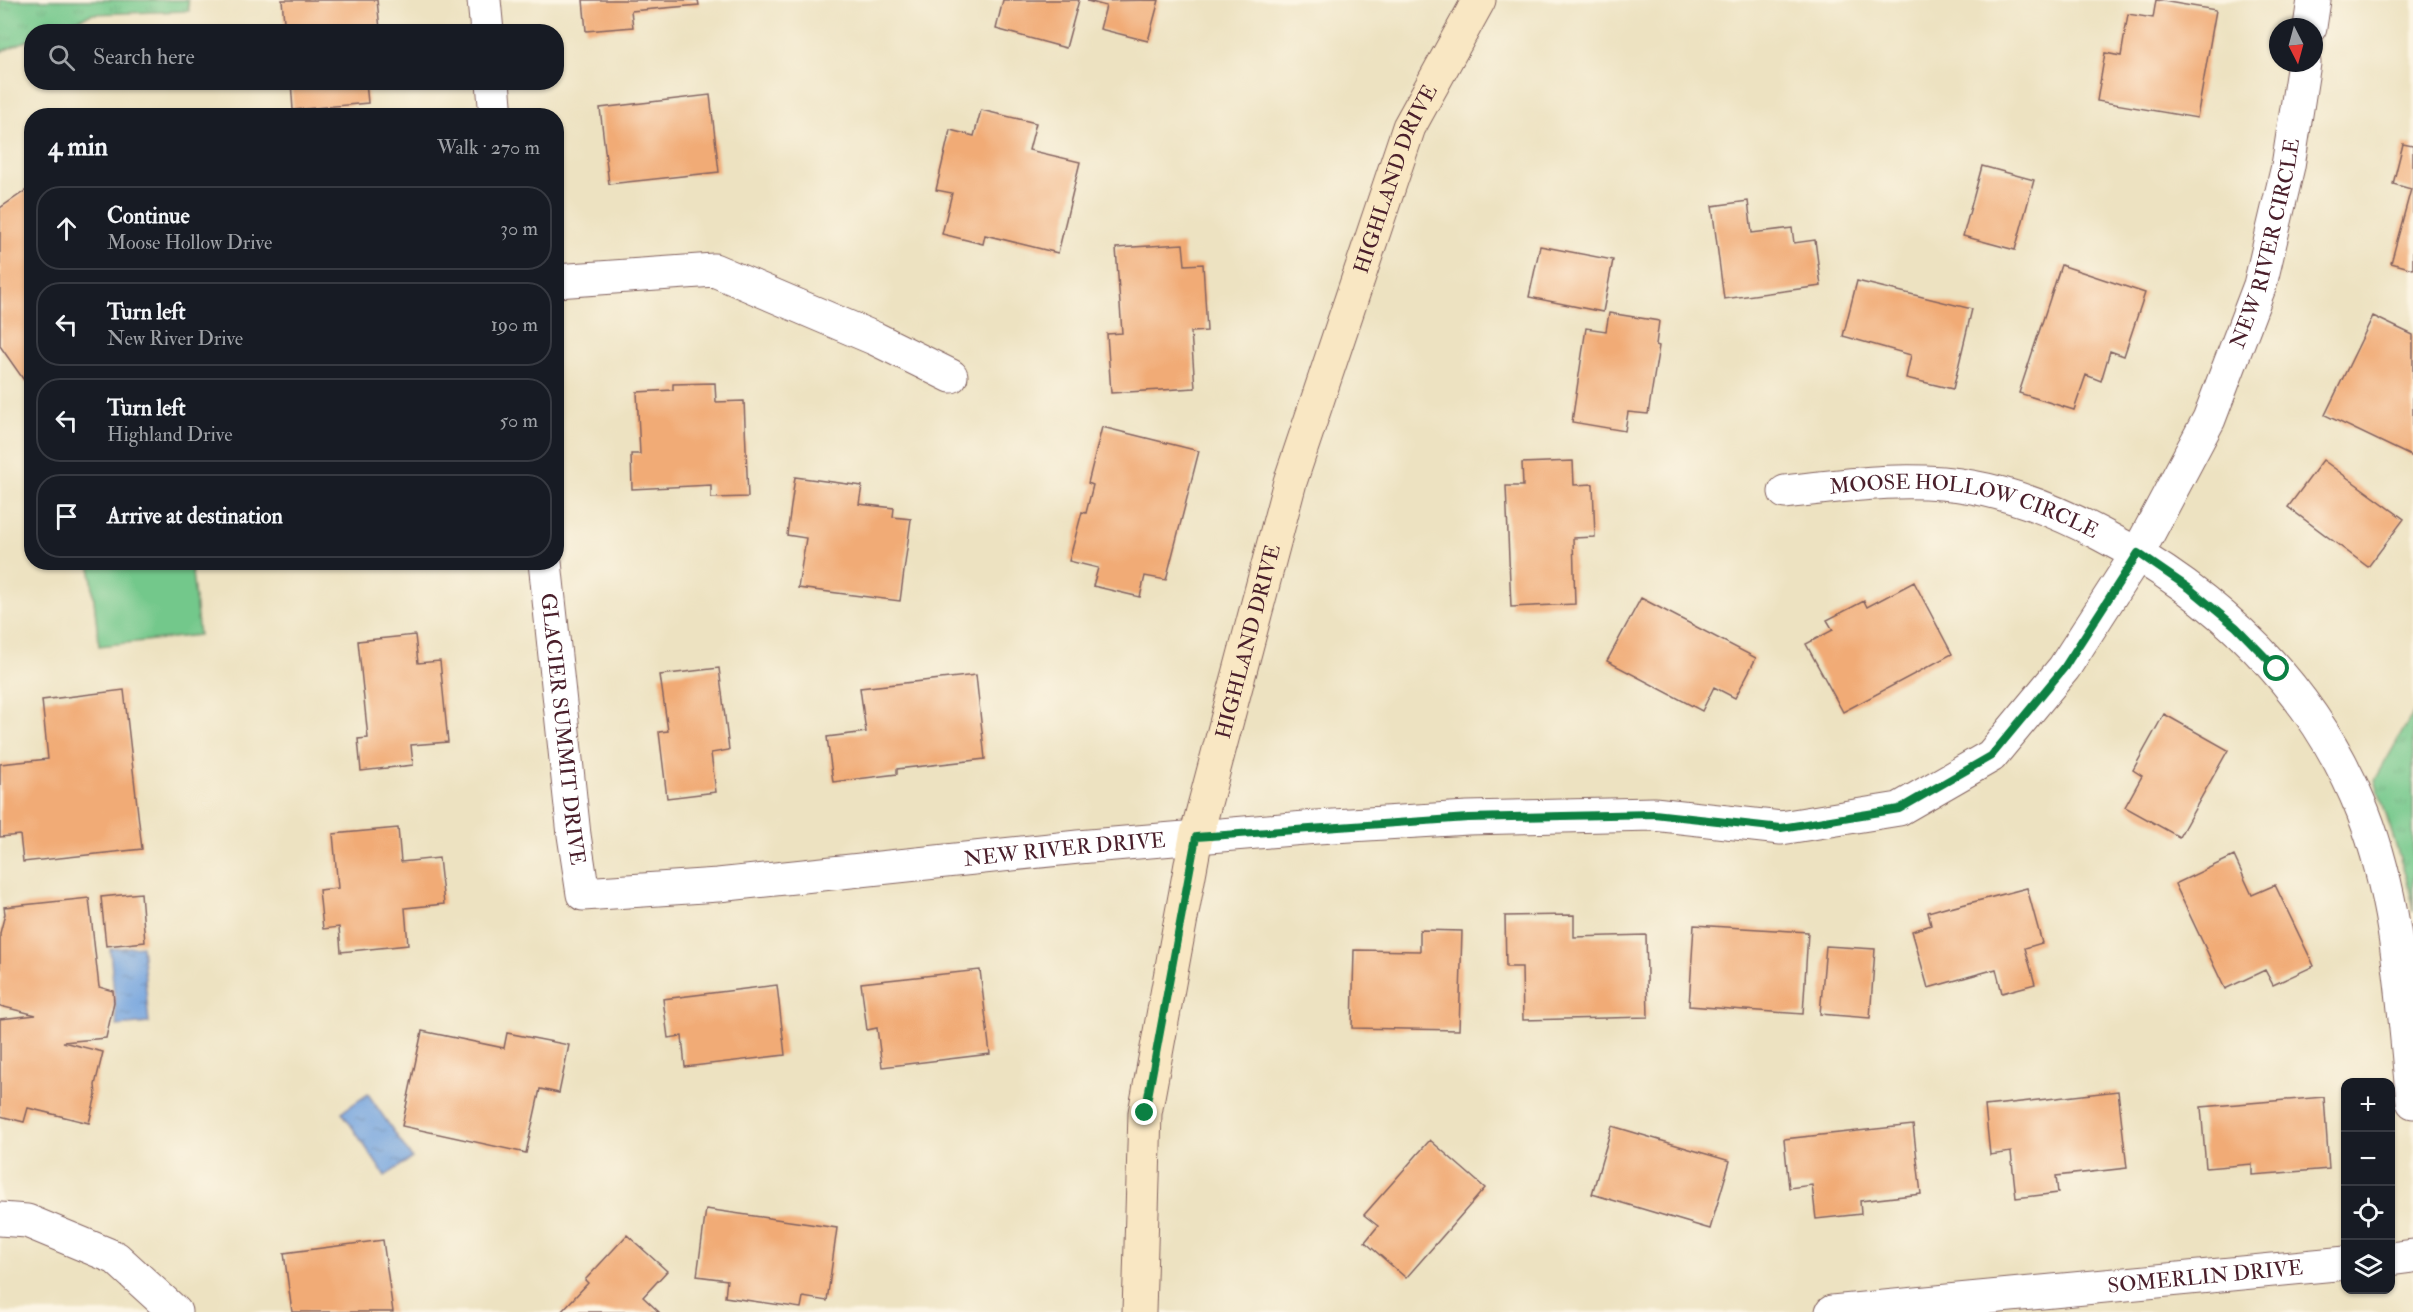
<!DOCTYPE html>
<html lang="en">
<head>
<meta charset="utf-8">
<style>
	body { margin:0; font-family:"IM FELL Double Pica",serif; background:#242831; color:#f1f3f6 }
	.controls { position:absolute; right:18px; bottom:18px; display:grid; overflow:hidden; border-radius:12px; box-shadow:0 2px 4px #0004 }
	.controls button { width:54px; height:54px; display:grid; place-items:center; padding:0; border:0; border-bottom:2px solid #363941; background:#171b24; color:#f1f3f6; font:30px sans-serif }
	.compass { position:absolute; left:2269px; top:18px; width:54px; height:54px; border-radius:50%; background:#171b24; box-shadow:0 2px 4px #0004; rotate:174deg }
	.stop { position:absolute; width:18px; height:18px; margin:-14px; border:4px solid #0b8043; border-radius:50%; background:#fff }
	.stop.end { background:#0b8043; border-color:#fff; box-shadow:0 2px 6px #0008 }
	.list { margin:0; padding:0; list-style:none }
	h2 { display:flex; justify-content:space-between; align-items:center; height:78px; margin:0; padding:0 24px; font-size:26px }
	h2 small { font-size:20px; font-weight:400; color:#9ea1a6 }
	.list li { display:grid; grid-template-columns:39px 1fr auto; gap:18px; align-items:center; box-sizing:border-box; height:84px; margin:0 12px 12px; padding:0 12px; border:2px solid #363941; border-radius:24px }
	.list b { display:block; font-size:22px; white-space:nowrap }
	.list p { margin:0; font-size:20px; white-space:nowrap; color:#9ea1a6 }
	.list em { font-size:20px; font-style:normal; color:#9ea1a6 }
	.icon { flex:none; width:33px; height:33px; fill:none; stroke:currentColor; stroke-width:2; stroke-linecap:round; stroke-linejoin:round }
	.map { position:relative; flex:none; width:2413px; height:1312px; overflow:hidden }
	.search { position:absolute; background:#171b24; box-shadow:0 2px 4px #0004; left:24px; top:24px; width:540px; height:66px; display:flex; align-items:center; gap:15px; box-sizing:border-box; padding:0 21px; border-radius:24px; color:#9ea1a6; font-size:22px }
	.panel { position:absolute; background:#171b24; box-shadow:0 2px 4px #0004; left:24px; top:108px; width:540px; height:462px; border-radius:24px }
	.map>svg:first-child { display:block }
	.grass { fill:url(#grass-tufts); stroke:#5e745b; stroke-width:1.5 }
	.pitch { fill:#73c88b; stroke:#5e745b; stroke-width:1.5 }
	.water { fill:url(#water-ripples); stroke:#5f6284; stroke-width:1.5 }
	.building { fill:#f1ab76 }
	.lines { fill:none; stroke-linecap:round; stroke-linejoin:round }
	.street-casing { stroke:#836360; stroke-width:35 }
	.secondary-casing { stroke:#836360; stroke-width:35 }
	.street { stroke:#fff; stroke-width:33 }
	.secondary { stroke:#f9e7c3; stroke-width:33 }
	.route { stroke:#0b8043; stroke-width:8 }
	.labels { text-anchor:middle; dominant-baseline:central; stroke-width:4.5; stroke-linejoin:round; paint-order:stroke }
	.street-label { font-size:21px; fill:#4a1f2b; stroke:#fcf5e5 }
</style>
</head>
<body>
<div class="map">
<svg width="2413" height="1312" viewBox="0 0 2413 1312">
	<defs>
		<pattern id="grass-tufts" width="24" height="20" patternUnits="userSpaceOnUse" patternTransform="scale(1.5)"><rect width="24" height="20" fill="#73c88b"/><path d="M3 7l-1-3M5 7V3M7 7l1-3M15 17l-1-3M17 17v-4M19 17l1-3" fill="none" stroke="#65ab78"/></pattern>
		<pattern id="water-ripples" width="26" height="14" patternUnits="userSpaceOnUse" patternTransform="scale(1.5)"><rect width="26" height="14" fill="#74a4de"/><path d="M2 4q2-2 4 0t4 0M15 11q2-2 4 0t4 0" fill="none" stroke="#6185b4"/></pattern>
	</defs>
	<rect width="100%" height="100%" fill="#fcf5e5"/>
	<filter id="ink" filterUnits="userSpaceOnUse"><feTurbulence type="fractalNoise" baseFrequency=".0167" numOctaves="2"/><feDisplacementMap in="SourceGraphic" scale="12" xChannelSelector="R" yChannelSelector="G"/><feConvolveMatrix kernelMatrix="1 2 1 2 8 2 1 2 1" color-interpolation-filters="sRGB"/></filter>
	<filter id="wash" filterUnits="userSpaceOnUse"><feTurbulence type="fractalNoise" baseFrequency=".008" numOctaves="4" result="noise"/><feDisplacementMap in="SourceGraphic" scale="24" xChannelSelector="R" yChannelSelector="G"/><feGaussianBlur stdDeviation="1.35" result="paint"/><feColorMatrix in="noise" values="0 0 0 0 0 0 0 0 0 0 0 0 0 0 0 0 0 1.4 0 .05"/><feComposite in="paint" operator="in"/></filter>
	<g filter="url(#wash)">
		<rect width="100%" height="100%" fill="#ede2c1"/>
		<!-- grass -->
		<path class="grass" d="M0,0h188l1,11 -97,3 -43,17 -17,1 -1,7 -31,13z
			M2413,713v199l-3,-22 -35,-110z"/>
		<!-- pitch -->
		<path class="pitch" d="M90,563h101l8,72 -100,11z"/>
		<!-- water -->
		<path class="water" d="M142,946l7,77 -32,3 -7,-77z
			M368,1094l44,64 -27,18 -43,-64z"/>
		<g id="blocks">
			<!-- building -->
			<path class="building" d="M282,0h95l3,29 -19,3h-76z
				M583,0h115l1,5 -68,6 2,16 -47,4z
				M1003,0h76l-13,48 -70,-19z
				M1159,0l-11,41 -48,-12 6,-23 -19,-5z
				M2156,0l60,10 -19,108 -100,-17 8,-48 16,3 7,-42 25,4z
				M291,82h75l2,21 -75,7z
				M710,95l9,77 -110,12 -9,-76z
				M981,110l55,13 -7,27 51,12 -22,91 -73,-18 -2,9 -41,-10 10,-41 -16,-3 14,-60 24,6z
				M2403,144l10,2v123l-22,-6 20,-74 -18,-5z
				M1982,166l52,14 -19,70 -52,-14z
				M28,189l4,5v185l-6,4 -26,-37v-138z
				M1748,201l4,32 40,-5 2,15 21,-3 6,46 -97,13 -12,-93z
				M1183,244l2,21 18,-1 4,67 -16,1 4,56 -84,5 -4,-59 15,-1 -6,-85z
				M1540,246l73,14 -10,52 -74,-15z
				M2061,265l84,28 -21,63 -14,-5 -9,30 -15,-6 -12,35 -55,-17z
				M1857,281l115,28 -19,80 -47,-11 5,-23 -68,-19z
				M1609,313l50,8 -3,24 3,1 -11,68 -20,-2 -3,19 -53,-9 14,-94 20,3z
				M2373,316l40,19v122l-88,-42z
				M715,383l1,19 28,-1 4,96 -37,1v-13l-79,4 -1,-35h9l-3,-62 36,-2v-6z
				M1102,427l97,24 -33,129 -21,-4 -5,21 -47,-11 5,-18 -29,-7 13,-49 4,1 7,-28 -5,-2z
				M2323,460l81,59 -36,48 -80,-60z
				M1573,461l1,24 19,-1 2,53 -22,1 2,66 -64,3 -5,-121h17l-1,-23z
				M795,477l67,9 -3,18 35,4 -1,9 18,2 -11,82 -102,-13 8,-50 -19,-3z
				M1914,582l38,72 -109,58 -37,-68 27,-14 -6,-10 37,-19 3,6z
				M1641,598l115,60 -21,40 -21,-11 -12,24 -95,-50z
				M415,635l3,28 22,-2 8,81 -37,3 2,20 -52,6 -3,-32 10,-1 -10,-97z
				M719,668l10,82 -18,3 5,39 -49,6 -8,-66 9,-1 -8,-56z
				M976,675l9,84 -88,10v5l-64,8 -6,-45 39,-5 -6,-44z
				M124,690l18,159 -119,13 -3,-27 -20,2v-73l48,-5 -6,-59z
				M2164,714l64,36 -49,87 -54,-30 17,-31 -9,-6z
				M398,828l3,34 38,-4 5,46 -39,4 3,37 -67,7 -2,-25 -16,2 -4,-39 19,-2 -5,-54z
				M2234,856l18,39 23,-10 39,81 -41,19 -8,-15 -40,19 -50,-105z
				M2027,888l15,55 -17,5 10,36 -33,9 -6,-24 -68,19 -16,-57 19,-6 -3,-13 21,-6 1,2z
				M141,893l4,49 -39,4 -5,-49z
				M89,898l10,89 14,4 1,11 -8,36 -43,4 40,10 -8,33 1,10 -7,28 -61,-15 -4,14 -24,-6v-97l36,-4 -36,-9v-73l5,-19 -1,-7z
				M1574,915v22l72,-2 2,82 -125,3 -1,-53h-16l-1,-51z
				M1694,925l114,7 -5,82 -114,-8z
				M1420,930l42,1 -3,99 -107,-2 2,-78 66,1z
				M1826,946l49,3 -5,69 -50,-4z
				M980,970l10,84 -108,13 -5,-39 -10,2 -6,-47z
				M777,985l8,70 -100,12 -3,-31 -14,2 -5,-39z
				M422,1031l82,17 3,-15 62,12 -10,48 -19,-4 -14,64 -124,-27z
				M2118,1091l9,77 -71,8 2,17 -42,5 -5,-46 -21,3 -5,-49z
				M2324,1097l5,72 -77,6v-11l-46,4 -5,-61z
				M1913,1125l8,69 -61,7 1,13 -45,5 -4,-34 -23,3 -5,-49z
				M1612,1126l118,35 -20,68 -118,-35z
				M1430,1140l55,48 -79,90 -41,-36 13,-16 -14,-11z
				M706,1209l131,19 -10,73 -24,-4 -2,11 -76,-11 2,-17 -30,-4z
				M627,1235l40,36 -24,26 16,15h-98l27,-29 -3,-3z
				M383,1240l10,72h-101l-8,-59z"/>
		</g>
	</g>
	<g filter="url(#ink)">
		<use href="#blocks" fill-opacity="0" stroke="#836360" stroke-width="1.5"/>
		<g class="lines">
			<!-- street casing -->
			<g class="street-casing">
				<g id="street">
					<path d="M484,0l3,32"/>
					<path d="M2310,27l4,-27"/>
					<path d="M493,82l3,34"/>
					<path d="M556,281l158,-11 162,69 75,37"/>
					<path id="s1" d="M1785,492c62,-7 125,-16 187,-5 45,8 88,26 128,47 117,60 214,154 263,278 36,92 40,193 50,290"/>
					<path id="s2" d="M545,562l29,273 9,59 135,-9 360,-38 239,-20 151,-9 186,-4 127,14 118,-19 92,-53 73,-88 74,-115 71,-134 51,-134 28,-119 16,-103"/>
					<path d="M0,1219l27,2 89,37 59,54"/>
					<path d="M2390,1259l23,-3"/>
					<path id="s3" d="M1832,1312l514,-49"/>
				</g>
			</g>
			<!-- secondary casing -->
			<g class="secondary-casing">
				<g id="secondary">
					<path id="s4" d="M1139,1312l6,-199 51,-276 94,-355 119,-355 70,-127"/>
				</g>
			</g>
			<!-- street -->
			<use href="#street" class="street"/>
			<!-- secondary -->
			<use href="#secondary" class="secondary"/>
		</g>
	</g>
	<g class="lines" filter="url(#ink)">
		<!-- route -->
		<path class="route" d="M1145,1113l51,-276 272,-19 186,-4 127,14 118,-19 92,-53 73,-88 74,-115 51,35 47,39 41,42"/>
	</g>
	<g class="labels">
		<!-- street labels -->
		<g class="street-label">
			<text stroke="none"><textPath href="#s4" startOffset="1168">HIGHLAND DRIVE</textPath></text>
			<text stroke="none"><textPath href="#s2" startOffset="2350">NEW RIVER CIRCLE</textPath></text>
			<text stroke="none"><textPath href="#s1" startOffset="183">MOOSE HOLLOW CIRCLE</textPath></text>
			<text stroke="none"><textPath href="#s4" startOffset="682">HIGHLAND DRIVE</textPath></text>
			<text stroke="none"><textPath href="#s2" startOffset="168">GLACIER SUMMIT DRIVE</textPath></text>
			<text stroke="none"><textPath href="#s2" startOffset="818">NEW RIVER DRIVE</textPath></text>
			<text stroke="none"><textPath href="#s3" startOffset="375">SOMERLIN DRIVE</textPath></text>
		</g>
	</g>
</svg>
<div class="controls">
<button>+</button>
<button>−</button>
<button><svg class="icon" aria-label="locate" viewBox="0 0 24 24"><circle cx="12" cy="12" r="6"/><path d="M12 2v4M12 18v4M2 12h4M18 12h4"/></svg></button>
<button><svg class="icon" aria-label="layers" viewBox="0 0 24 24"><path d="M12 4l9 5-9 5-9-5zM3 14l9 5 9-5"/></svg></button>
</div>
<svg class="compass" viewBox="-18 -18 36 36"><path d="M0-13l5 13h-10z" fill="#e53935"/><path d="M0 13l5-13h-10z" fill="#9ea1a6"/></svg>
<div class="stop" style="left:2277px;top:669px"></div>
<div class="stop end" style="left:1145px;top:1113px"></div>
<div class="search"><svg class="icon" aria-label="search" viewBox="0 0 24 24"><circle cx="10" cy="10" r="6"/><path d="M15 15l6 6"/></svg>Search here</div>
<section class="panel">
<h2>4 min<small>Walk · 270 m</small></h2>
<ul class="list">
<li><svg class="icon" aria-label="ahead" viewBox="0 0 24 24"><path d="M12 20V5M6 11l6-6 6 6"/></svg><div><b>Continue</b><p>Moose Hollow Drive</p></div><em>30 m</em></li>
<li><svg class="icon" aria-label="left" viewBox="0 0 24 24"><path d="M17 20v-9H6M10 6l-5 5 5 5"/></svg><div><b>Turn left</b><p>New River Drive</p></div><em>190 m</em></li>
<li><svg class="icon" aria-label="left" viewBox="0 0 24 24"><path d="M17 20v-9H6M10 6l-5 5 5 5"/></svg><div><b>Turn left</b><p>Highland Drive</p></div><em>50 m</em></li>
<li><svg class="icon" aria-label="arrive" viewBox="0 0 24 24"><path d="M6 21V4h12l-3 4 3 4H6"/></svg><div><b>Arrive at destination</b></div></li>
</ul>
</section>
</div>
</body>
</html>
